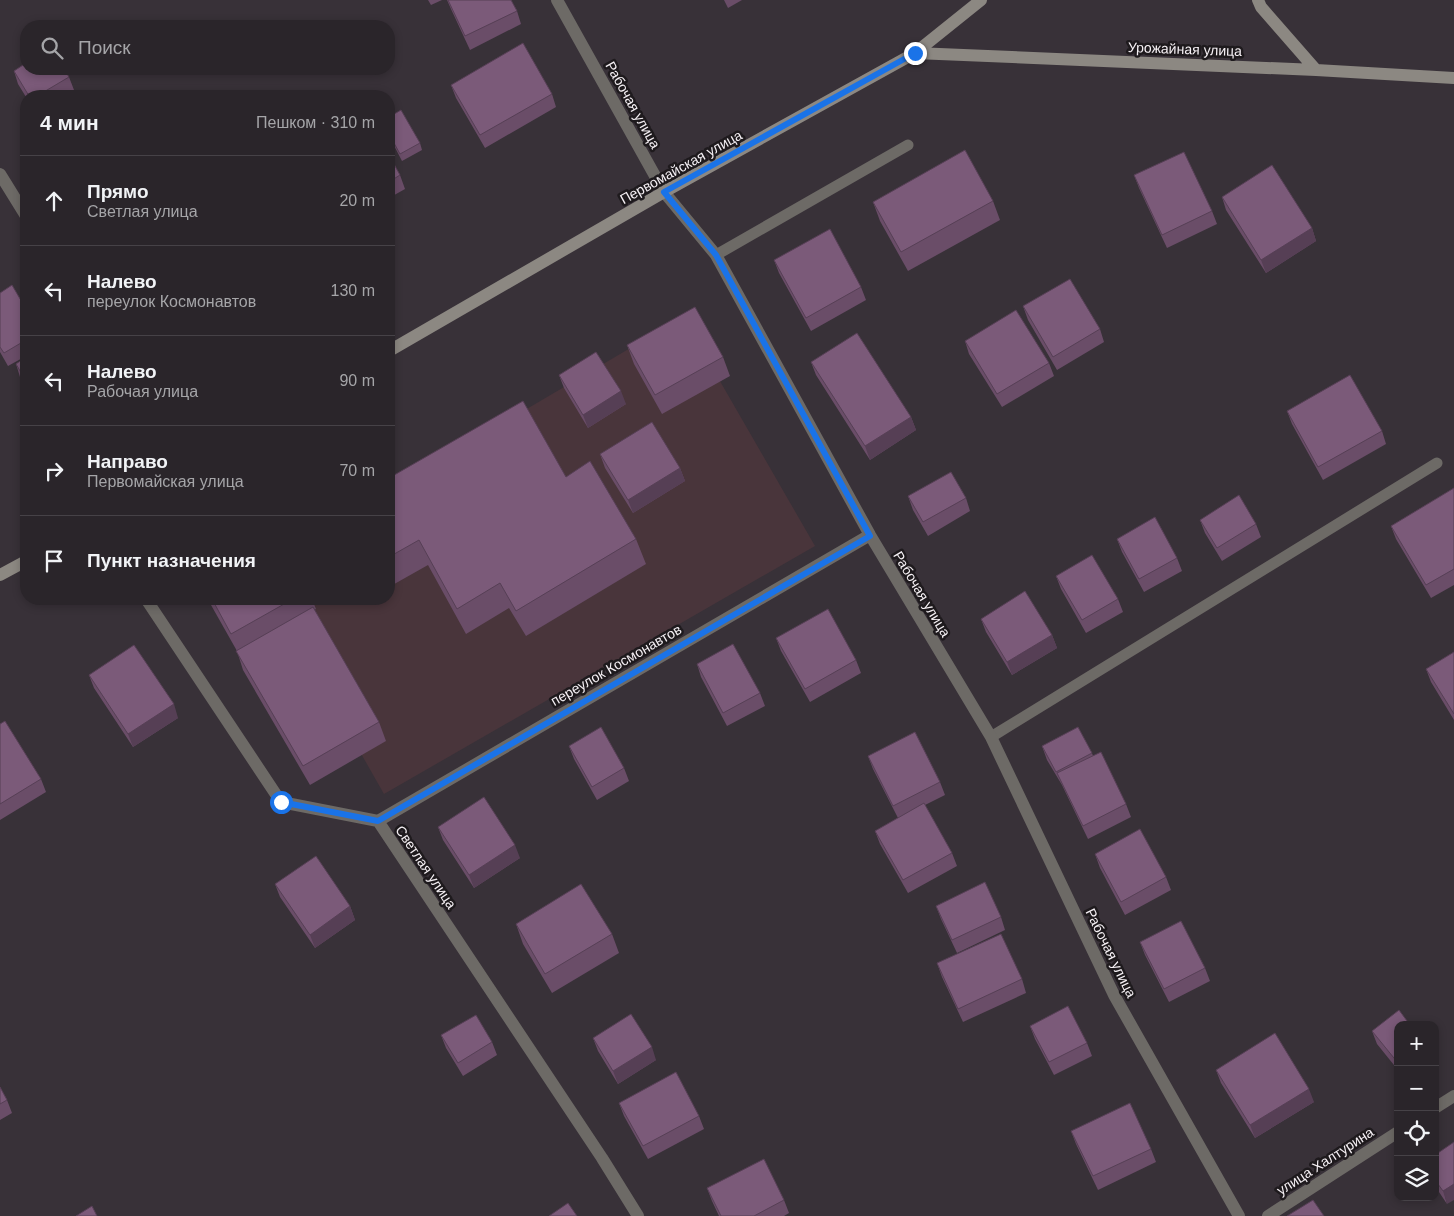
<!DOCTYPE html>
<html lang="ru">
<head>
<meta charset="utf-8">
<style>
	body { margin:0; font-family:Arial,sans-serif; background:#322d32; color:#f1f3f6 }
	.controls { position:absolute; right:15px; bottom:15px; display:grid; overflow:hidden; border-radius:10px; box-shadow:0 2px 8px #0003 }
	.controls button { width:45px; height:45px; display:grid; place-items:center; padding:0; border:0; border-bottom:1px solid #464247; background:#2a252a; color:#f1f3f6; font:25px sans-serif }
	.stop { position:absolute; width:15px; height:15px; margin:-11px; border:4px solid #1a73e8; border-radius:50%; background:#fff }
	.stop.end { background:#1a73e8; border-color:#fff; box-shadow:0 1px 5px #0008 }
	.list { margin:0; padding:0; list-style:none }
	h2 { display:flex; justify-content:space-between; align-items:center; height:65px; margin:0; padding:0 20px; font-size:21px }
	h2 small { font-size:16px; font-weight:400; color:#a5a5a8 }
	.list li { display:grid; grid-template-columns:32px 1fr auto; gap:15px; align-items:center; box-sizing:border-box; height:90px; padding:0 20px; border-top:1px solid #464247 }
	.list b { display:block; font-size:19px; white-space:nowrap }
	.list p { margin:0; font-size:16px; white-space:nowrap; color:#a5a5a8 }
	.list em { font-size:16px; font-style:normal; color:#a5a5a8 }
	.icon { flex:none; width:28px; height:28px; fill:none; stroke:currentColor; stroke-width:2; stroke-linecap:round; stroke-linejoin:round }
	.map { position:relative; flex:none; width:1454px; height:1216px; overflow:hidden }
	.search { position:absolute; background:#2a252a; box-shadow:0 2px 8px #0003; left:20px; top:20px; width:375px; height:55px; display:flex; align-items:center; gap:12px; box-sizing:border-box; padding:0 18px; border-radius:20px; color:#a5a5a8; font-size:19px }
	.panel { position:absolute; background:#2a252a; box-shadow:0 2px 8px #0003; left:20px; top:90px; width:375px; height:515px; border-radius:20px }
	.map>svg:first-child { display:block }
	.industrial { fill:#49353b }
	.lines { fill:none; stroke-linecap:round; stroke-linejoin:round }
	.lane { stroke:#6d6a66; stroke-width:11 }
	.street { stroke:#6d6a66; stroke-width:12 }
	.secondary { stroke:#8c8882; stroke-width:12 }
	.wall { fill:#6a4d68 }
	.shaded-wall { fill:#563f55 }
	.building { fill:#7b5a79; stroke:#563f55 }
	.route { stroke:#1a73e8; stroke-width:6 }
	.labels { text-anchor:middle; dominant-baseline:central; stroke-width:5; stroke-linejoin:round; paint-order:stroke }
	.street-label { font-size:14px; fill:#f6f1f5; stroke:#1e1a1d }
</style>
</head>
<body>
<div class="map">
<svg width="1454" height="1216" viewBox="0 0 1454 1216">
	<rect width="100%" height="100%" fill="#383138"/>
	<!-- industrial -->
	<path class="industrial" d="M683,317l132,229 -431,248 -111,-195h116v-109z"/>
	<g class="lines">
		<!-- lane -->
		<path class="lane" d="M716,255l192,-110
			M991,737l446,-274"/>
		<!-- street -->
		<path class="street" d="M557,0l107,192 52,63 154,280 121,202 123,258 125,221
			M0,174l26,42
			M146,599l135,203 97,19 224,337 36,58
			M378,821l492,-286
			M1435,1108l19,-12
			M1268,1216l130,-84"/>
		<!-- secondary -->
		<path class="secondary" d="M1258,0l3,7 55,63
			M915,53l401,17 138,8
			M389,351l275,-159 251,-139 66,-53
			M0,575l26,-14"/>
	</g>
	<!-- wall -->
	<path class="wall" d="M428,0h14l-11,5z
		M447,0h64l6,11 4,13 -51,26 -19,-41z
		M724,0h18l-14,8z
		M14,71l55,6 5,13 -11,6h-37v1l-8,-13z
		M451,85l101,9 4,13 -71,41 -29,-50z
		M389,117l31,26 2,7 -20,11 -13,-25z
		M389,155l11,20 5,14 -16,9z
		M1134,175l78,36 5,13 -50,24 -28,-60z
		M1222,197l90,31 4,13 -50,32 -40,-63z
		M993,201l7,19 -92,51 -28,-50 -7,-19z
		M774,260l87,27 5,13 -55,31 -32,-58z
		M0,293l26,16v47l-18,10 -8,-14z
		M1023,306l77,23 4,13 -47,28 -29,-50z
		M965,341l84,22 5,13 -52,31 -33,-53z
		M627,345l96,12 7,19 -68,38 -28,-50z
		M26,357v29l-6,-9 -4,-13z
		M811,362l100,55 5,13 -46,30 -54,-85z
		M559,375l67,29 -38,24 -24,-40z
		M1287,411l95,20 4,13 -63,36 -31,-56z
		M600,454l80,14 5,13 -52,32 -28,-45z
		M566,477l70,62 10,25 -120,72 -17,-28 -43,26 -38,-69 -39,22v-109z
		M1454,488v97l-23,13 -35,-59 -5,-13z
		M908,496l58,2 4,13 -42,25 -15,-26z
		M1200,520l56,4 5,13 -39,24 -17,-28z
		M1117,539l60,19 5,13 -38,21 -22,-40z
		M1056,576l62,23 5,13 -37,21 -25,-44z
		M209,599h103l4,10 -2,1 65,112 7,19 -76,44 -67,-115 -6,-19 -26,-46z
		M357,599h12l-9,5z
		M981,619l71,16 5,13 -45,27 -26,-43z
		M776,638l80,22 5,13 -51,29 -29,-51z
		M1454,652v68l-23,-38 -5,-13z
		M697,664l63,29 5,13 -38,20 -26,-49z
		M89,675l89,43 -45,29 -39,-59z
		M0,724l41,55 5,13 -46,28z
		M569,746l55,22 5,13 -32,19 -23,-41z
		M1042,746l50,7 1,3 33,48 5,13 -43,22 -26,-54 -15,-25z
		M868,756l72,26 5,13 -20,10 27,48 5,13 -49,27 -28,-49 -5,-13 23,-13 -25,-49z
		M438,827l82,31 -46,30 -31,-48z
		M1095,854l71,23 5,13 -46,25 -25,-47z
		M275,884l75,22 5,14 -40,28 -35,-51z
		M936,906l65,11 4,13 -48,23 -16,-34z
		M516,924l96,10 7,19 -67,40 -29,-49z
		M1140,942l65,26 5,13 -41,21 -24,-47z
		M937,963l85,16 4,14 -63,29 -21,-45z
		M1398,1025v45l-21,-26 -5,-13z
		M1030,1026l57,17 5,13 -38,19 -19,-36z
		M441,1035l51,7 5,13 -34,21 -17,-28z
		M593,1038l63,22 -38,24 -20,-33z
		M1216,1070l98,32 -59,36 -34,-55z
		M0,1087l7,13 5,13 -12,7z
		M619,1103l80,13 5,13 -56,30 -24,-43z
		M1071,1131l80,18 5,13 -58,28 -22,-46z
		M1435,1155l12,49 -12,-18z
		M707,1188l77,12 5,13 -5,3h-65l-7,-15z"/>
	<!-- shaded-wall -->
	<path class="shaded-wall" d="M1312,228l4,13 -50,32 -5,-13z
		M621,391l5,13 -38,24 -5,-13z
		M911,417l5,13 -46,30 -5,-14z
		M680,468l5,13 -52,32 -5,-13z
		M1052,635l5,13 -45,27 -5,-13z
		M174,704l4,14 -45,29 -5,-13z
		M515,845l5,13 -46,30 -5,-13z
		M350,906l5,14 -40,28 -5,-13z
		M652,1047l4,13 -38,24 -5,-13z
		M1309,1089l5,13 -59,36 -5,-13z
		M1454,1184v16l-7,4 -4,-13z"/>
	<!-- building -->
	<path class="building" d="M448,0h63l6,11 -52,25z
		M523,43l29,51 -72,41 -29,-50z
		M26,63v6h38l5,8 -32,19h-8l-15,-25z
		M401,110l19,33 -20,11 -11,-20v-17z
		M965,150l28,51 -92,51 -28,-50z
		M1184,152l28,59 -50,24 -28,-60z
		M389,155l11,20 -11,7z
		M1272,165l40,63 -51,32 -39,-63z
		M830,229l31,58 -55,31 -32,-58z
		M1070,279l30,50 -47,28 -30,-51z
		M12,285l14,24v31l-22,13 -4,-6v-54z
		M695,307l28,50 -68,38 -28,-50z
		M1016,310l33,53 -52,31 -32,-53z
		M857,333l54,84 -46,29 -54,-84z
		M596,352l25,39 -38,24 -24,-40z
		M26,357v24l-10,-17z
		M1350,375l32,56 -64,36 -31,-56z
		M523,401l43,76 24,-16 46,78 -120,72 -16,-28 -43,26 -38,-69 -30,17v-79z
		M652,422l28,46 -52,32 -28,-46z
		M951,472l15,26 -43,24 -15,-26z
		M1454,488v81l-28,16 -35,-59z
		M1239,495l17,29 -39,24 -17,-28z
		M1155,517l22,41 -38,21 -22,-40z
		M1092,555l26,44 -36,21 -26,-44z
		M1025,591l27,44 -45,27 -26,-43z
		M212,599h81l-62,35z
		M313,607l66,115 -76,44 -67,-115z
		M828,609l28,51 -51,29 -29,-51z
		M733,644l27,49 -37,20 -26,-49z
		M134,645l40,59 -46,30 -39,-59z
		M1454,652v62l-28,-45z
		M5,721l36,58 -41,25v-80z
		M601,727l23,41 -32,19 -23,-41z
		M1078,727l14,26 -36,19 -14,-26z
		M915,732l25,50 -47,24 -25,-50z
		M1101,752l25,52 -43,22 -26,-53z
		M484,797l31,48 -46,30 -31,-48z
		M924,803l28,50 -49,27 -28,-49z
		M1140,829l26,48 -45,25 -26,-48z
		M316,856l34,50 -40,29 -35,-51z
		M985,882l16,35 -49,23 -16,-34z
		M581,884l31,50 -67,40 -29,-50z
		M1181,921l24,47 -41,21 -24,-47z
		M1001,934l21,45 -64,30 -21,-46z
		M1068,1006l19,37 -38,19 -19,-36z
		M1399,1010l11,15h-12v38l-26,-32z
		M631,1014l21,33 -39,24 -20,-33z
		M476,1015l16,27 -34,21 -17,-28z
		M1275,1033l34,56 -59,36 -34,-55z
		M676,1072l23,44 -56,30 -24,-43z
		M0,1087l7,13 -7,4z
		M1130,1103l21,46 -58,27 -22,-45z
		M1454,1142v42l-11,7 -8,-11v-25z
		M764,1159l20,41 -30,16h-33l-14,-28z
		M1313,1200l11,16h-37z
		M568,1203l9,13h-28z
		M92,1206l5,10h-21z"/>
	<g class="lines">
		<!-- route -->
		<path class="route" d="M281,802l97,19 492,-285 -154,-281 -52,-63 251,-139"/>
	</g>
	<g class="labels">
		<!-- street labels -->
		<g class="street-label">
			<text transform="translate(1185 49) rotate(2)">Урожайная улица</text>
			<text transform="translate(633 105) rotate(61)">Рабочая улица</text>
			<text transform="translate(681 167) rotate(-29)">Первомайская улица</text>
			<text transform="translate(922 594) rotate(59)">Рабочая улица</text>
			<text transform="translate(616 665) rotate(-30)">переулок Космонавтов</text>
			<text transform="translate(426 867) rotate(56)">Светлая улица</text>
			<text transform="translate(1111 953) rotate(64)">Рабочая улица</text>
			<text transform="translate(1325 1161) rotate(-33)">улица Халтурина</text>
		</g>
	</g>
</svg>
<div class="controls">
<button>+</button>
<button>−</button>
<button><svg class="icon" aria-label="locate" viewBox="0 0 24 24"><circle cx="12" cy="12" r="6"/><path d="M12 2v4M12 18v4M2 12h4M18 12h4"/></svg></button>
<button><svg class="icon" aria-label="layers" viewBox="0 0 24 24"><path d="M12 4l9 5-9 5-9-5zM3 14l9 5 9-5"/></svg></button>
</div>
<div class="stop" style="left:281px;top:802px"></div>
<div class="stop end" style="left:915px;top:53px"></div>
<div class="search"><svg class="icon" aria-label="search" viewBox="0 0 24 24"><circle cx="10" cy="10" r="6"/><path d="M15 15l6 6"/></svg>Поиск</div>
<section class="panel">
<h2>4 мин<small>Пешком · 310 m</small></h2>
<ul class="list">
<li><svg class="icon" aria-label="ahead" viewBox="0 0 24 24"><path d="M12 20V5M6 11l6-6 6 6"/></svg><div><b>Прямо</b><p>Светлая улица</p></div><em>20 m</em></li>
<li><svg class="icon" aria-label="left" viewBox="0 0 24 24"><path d="M17 20v-9H6M10 6l-5 5 5 5"/></svg><div><b>Налево</b><p>переулок Космонавтов</p></div><em>130 m</em></li>
<li><svg class="icon" aria-label="left" viewBox="0 0 24 24"><path d="M17 20v-9H6M10 6l-5 5 5 5"/></svg><div><b>Налево</b><p>Рабочая улица</p></div><em>90 m</em></li>
<li><svg class="icon" aria-label="right" viewBox="0 0 24 24"><path d="M7 20v-9h11M14 6l5 5-5 5"/></svg><div><b>Направо</b><p>Первомайская улица</p></div><em>70 m</em></li>
<li><svg class="icon" aria-label="arrive" viewBox="0 0 24 24"><path d="M6 21V4h12l-3 4 3 4H6"/></svg><div><b>Пункт назначения</b></div></li>
</ul>
</section>
</div>
</body>
</html>
